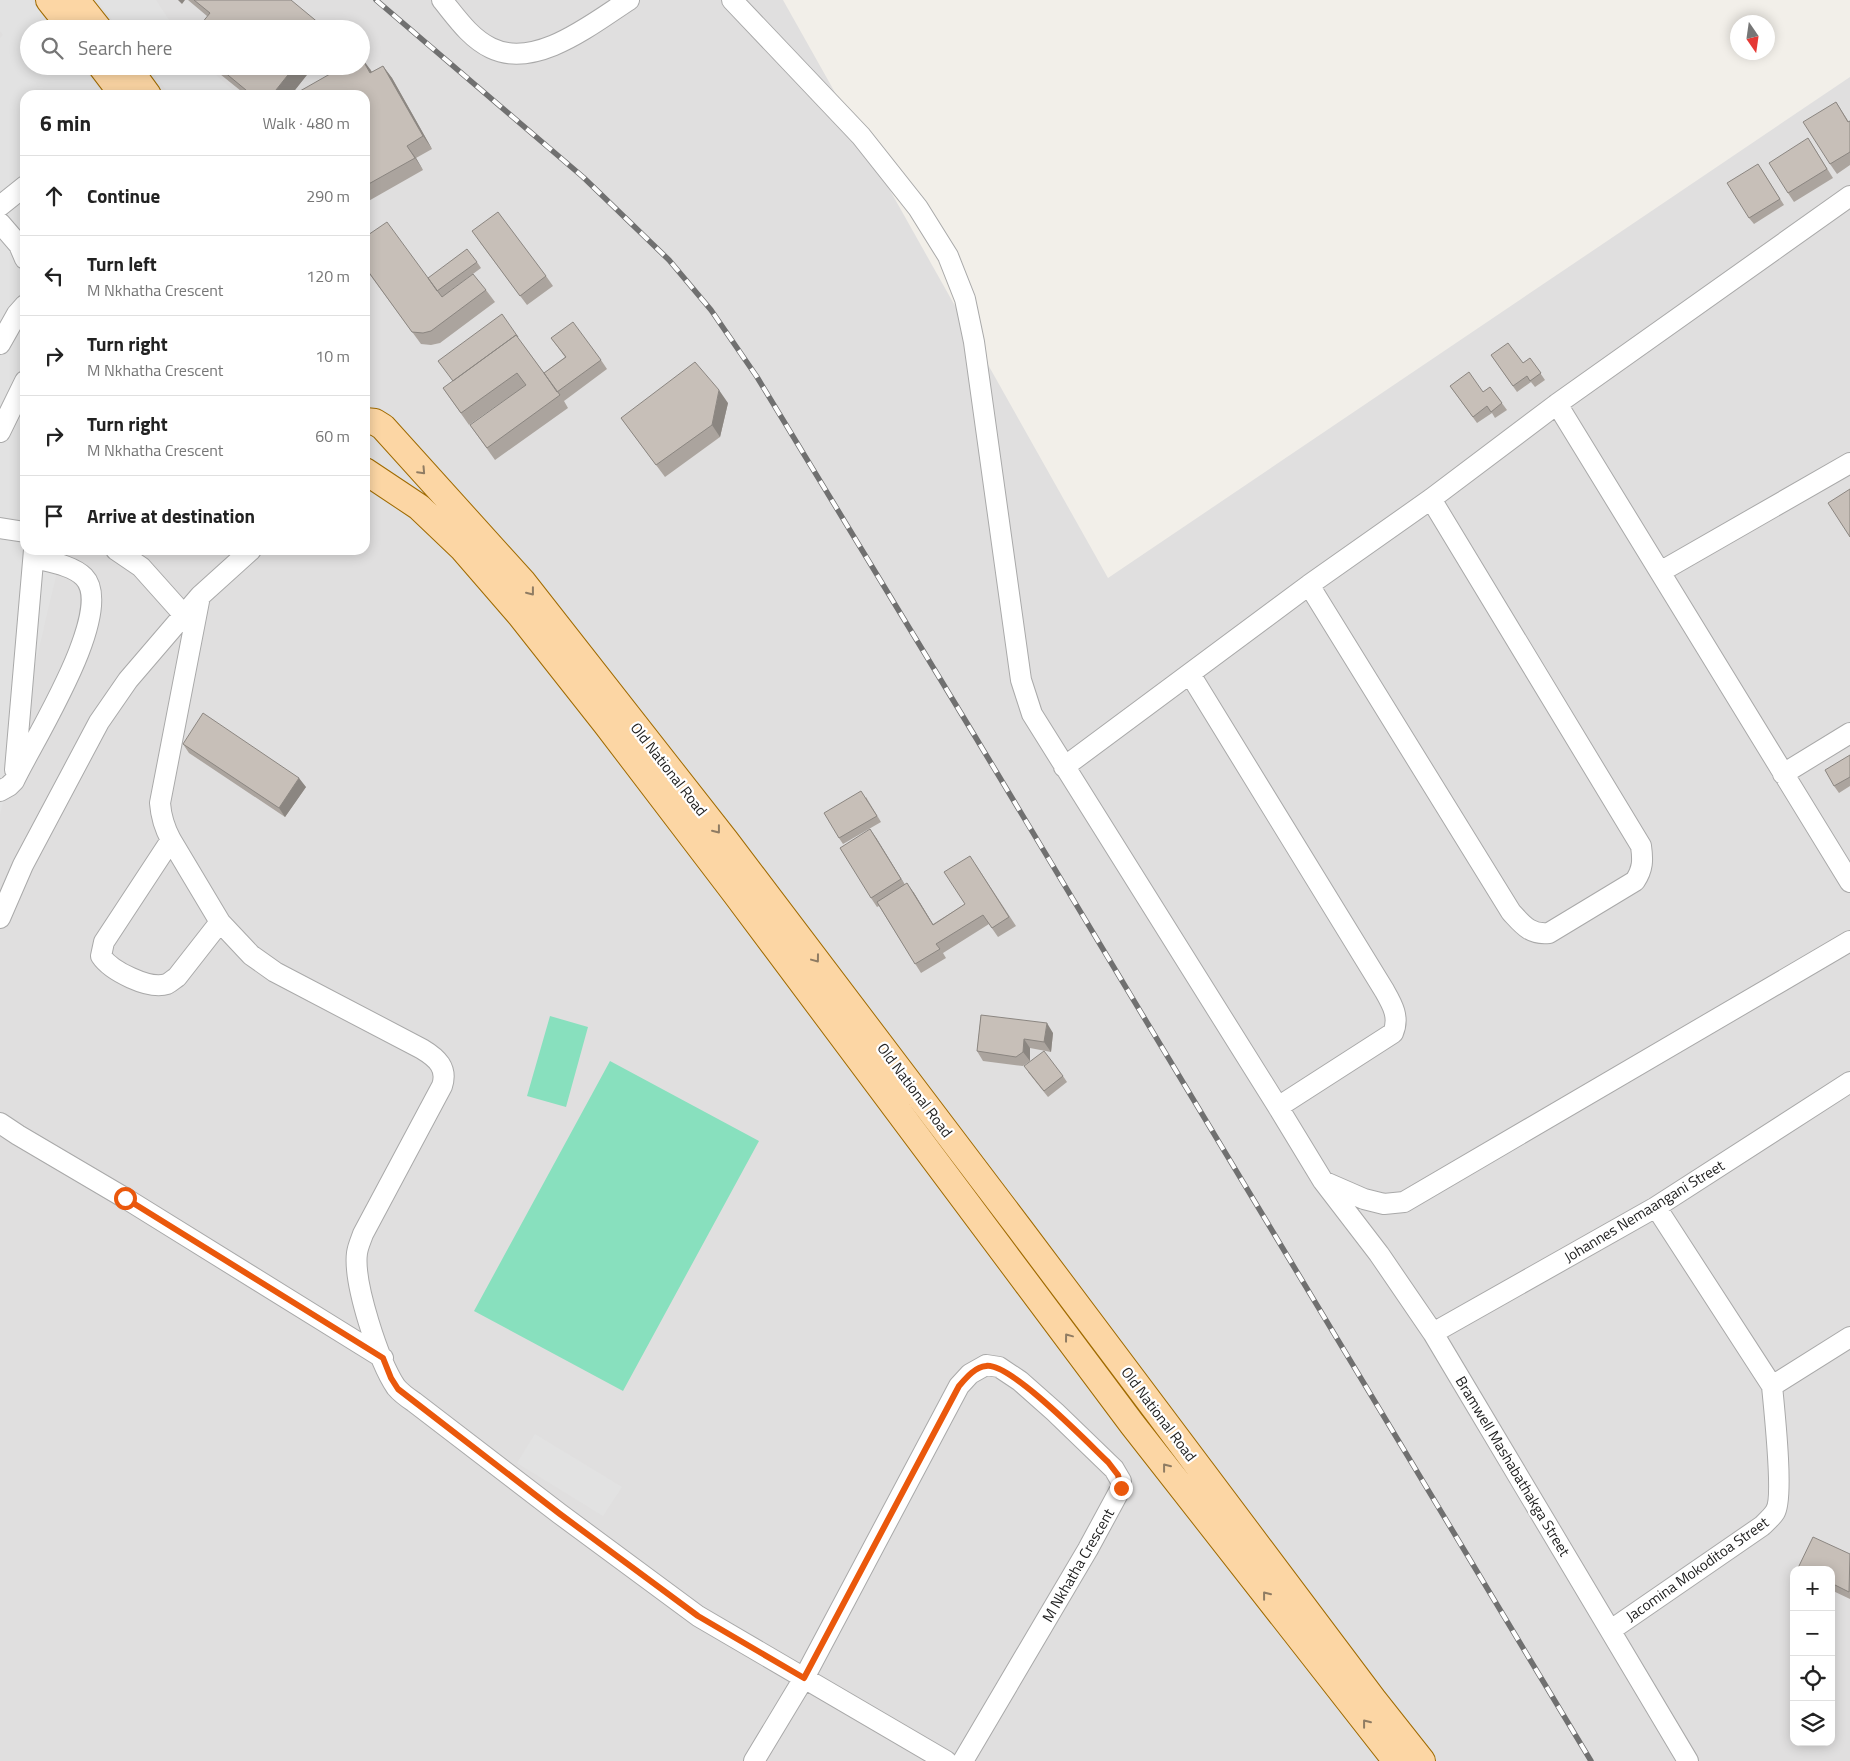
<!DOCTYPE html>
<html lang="en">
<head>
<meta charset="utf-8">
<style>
	body { margin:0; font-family:"Titillium Web",sans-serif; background:#f6f6f6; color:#222 }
	.controls { position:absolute; right:15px; bottom:15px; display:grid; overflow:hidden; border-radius:10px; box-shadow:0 2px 12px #0003 }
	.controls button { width:45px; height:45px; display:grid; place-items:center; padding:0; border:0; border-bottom:1px solid #e0e0e0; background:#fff; color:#222; font:25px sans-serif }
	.compass { position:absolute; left:1730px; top:15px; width:45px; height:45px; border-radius:50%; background:#fff; box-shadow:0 2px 12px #0003; rotate:167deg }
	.stop { position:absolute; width:15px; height:15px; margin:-11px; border:4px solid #ea580c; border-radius:50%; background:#fff }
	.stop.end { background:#ea580c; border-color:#fff; box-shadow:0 1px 5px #0008 }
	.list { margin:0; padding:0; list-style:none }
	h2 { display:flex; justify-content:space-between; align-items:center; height:65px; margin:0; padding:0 20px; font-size:21px }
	h2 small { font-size:16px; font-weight:400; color:#767676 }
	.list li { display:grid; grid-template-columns:32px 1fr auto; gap:15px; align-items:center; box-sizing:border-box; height:80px; padding:0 20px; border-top:1px solid #e0e0e0 }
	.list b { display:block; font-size:19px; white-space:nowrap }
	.list p { margin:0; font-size:16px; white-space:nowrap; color:#767676 }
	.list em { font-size:16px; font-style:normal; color:#767676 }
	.icon { flex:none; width:28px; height:28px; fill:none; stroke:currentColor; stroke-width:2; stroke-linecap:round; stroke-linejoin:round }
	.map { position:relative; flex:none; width:1850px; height:1761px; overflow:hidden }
	.search { position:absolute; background:#fff; box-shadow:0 2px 12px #0003; left:20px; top:20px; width:350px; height:55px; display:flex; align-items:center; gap:12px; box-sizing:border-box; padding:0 18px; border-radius:28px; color:#767676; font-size:19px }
	.panel { position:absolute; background:#fff; box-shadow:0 2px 12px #0003; left:20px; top:90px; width:350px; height:465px; border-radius:15px }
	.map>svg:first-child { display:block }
	.residential { fill:#e0dfdf; fill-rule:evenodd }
	.pitch { fill:#88e0be }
	.parking { fill:#e2e2e2 }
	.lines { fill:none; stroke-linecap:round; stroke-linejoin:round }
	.minor-casing { stroke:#a9a9a9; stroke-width:22 }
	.major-casing { stroke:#a06b00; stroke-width:28 }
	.minor { stroke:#fff; stroke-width:20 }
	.major { stroke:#fcd6a4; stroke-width:26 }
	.rail-casing { stroke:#707070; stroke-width:5.5 }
	.rail { stroke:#fff; stroke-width:4; stroke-dasharray:11; stroke-linecap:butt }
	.wall { fill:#aba49e }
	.shaded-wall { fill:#8b8681 }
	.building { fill:#c7bfb8; stroke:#8b8681 }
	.oneway { stroke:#8f7c63 }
	.route { stroke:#ea580c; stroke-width:6 }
	.labels { text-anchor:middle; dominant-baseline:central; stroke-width:4.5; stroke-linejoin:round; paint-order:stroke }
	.street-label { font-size:15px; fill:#222; stroke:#fff }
</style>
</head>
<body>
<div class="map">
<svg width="1850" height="1761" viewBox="0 0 1850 1761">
	<rect width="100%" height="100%" fill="#f2efe9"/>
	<!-- residential -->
	<path class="residential" d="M0,0h783l325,578 742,-501v1684h-1850zM29,29h332v37h-332zM25,95h340v455h-340zM1794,1570h37v172h-37z"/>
	<!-- pitch -->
	<path class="pitch" d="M550,1016l38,11 -22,80 -39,-11z
		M610,1061l149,80 -136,250 -149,-80z"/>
	<!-- parking -->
	<path class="parking" d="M0,0h31l22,29h-24v37h53l22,29h-79v455h37l-62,265v-777l3,-3 -3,-4z
		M97,0h59l19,29h-56z
		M148,66h58l28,25 -5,4h-59z
		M535,1434l87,53 -19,29 -86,-53z"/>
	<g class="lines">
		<!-- minor casing -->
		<g class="minor-casing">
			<path id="minor" d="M442,0c14,17 28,38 49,48 45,22 102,-25 138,-48
				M732,0l129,136 57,72 30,48 17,43 9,43 47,338 11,34 246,393 45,74 56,73 54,79 255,428
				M0,206l25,-20
				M0,223l19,22 6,14
				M0,344l17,-30 8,-9
				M1557,404l293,478
				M0,432l25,-51
				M0,528l25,4
				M116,550l25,17 42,47
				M251,550l-51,46 -40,207c1,14 4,24 11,37l49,82 31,33 24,17 147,77c15,9 26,19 20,37l-79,148c-2,6 -5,12 -6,19 -4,30 22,109 39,134 5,6 12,11 18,15l146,112 138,102 248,145
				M1660,572l190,-109
				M1309,585l202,327c12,13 19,23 38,21l86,-52c8,-12 8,-21 6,-35l-210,-347
				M1190,674l194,316c8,14 16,27 9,43l-115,74
				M1064,767l245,-182 122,-86 126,-95 293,-208
				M15,770l19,-220
				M1783,774l67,-41
				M0,791l9,-5 5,-5c17,-37 103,-170 70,-204 -12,-12 -35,-15 -50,-19
				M171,840l-67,102 -3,14c10,15 48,34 66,28 4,-2 7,-5 10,-7l43,-55
				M0,918l23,-53 76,-143 29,-42 72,-84
				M0,1123l18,12 107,63 258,160
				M1325,1182l39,17 20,5 20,-2 446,-261
				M1656,1207l116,179 78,-49
				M1433,1333l223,-126 194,-125
				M1611,1630l151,-104c4,-4 10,-9 13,-14 9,-13 -1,-105 -3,-126
				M754,1761l50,-83 155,-292 11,-12 16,-9 13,2 21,14 35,31 59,57 7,12v7l-33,61 -125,212"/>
		</g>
		<!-- major casing -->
		<g class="major-casing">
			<path id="major" d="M49,0l23,29
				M76,0l23,29
				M101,66l22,29
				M127,66l21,29
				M365,421l10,1 8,5 140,155 203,259 294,388 353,470 49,62
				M365,471l54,36 43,41 58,67 86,109 129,169 397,531 264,337"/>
		</g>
		<!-- minor -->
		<use href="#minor" class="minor"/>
		<!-- major -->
		<use href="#major" class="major"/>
		<!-- rail casing -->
		<g class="rail-casing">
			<path id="rail" d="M376,0l207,177 86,83 42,50 46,67 216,356 618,1028"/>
		</g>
		<!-- rail -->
		<use href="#rail" class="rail"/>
	</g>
	<!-- wall -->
	<path class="wall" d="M188,0h103l-84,16z
		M210,66h104l-23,29h-45z
		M383,66l9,12 40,71 -16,9 7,12 -58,33v-108l5,-26 2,3z
		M1836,102l13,20 1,-1v44l-13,9 -7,-10z
		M1808,138l25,40 -39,24 -6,-9z
		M1762,170l22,35 -30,19 -5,-6z
		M479,241l67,35 7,10 -26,19z
		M477,262l4,6 -31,23 36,-1 9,12 -55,41 -9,2 -10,-1 -56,-76 63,10z
		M551,338l50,22 6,9 -43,32 4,7 -73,52 -25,-35 56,-40 -57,40 -26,-37 78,-46 23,31 21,-16z
		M1491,355l32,8 7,-5 15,22 -10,7 -4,-5 -14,10z
		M1450,386l33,6 7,-5 17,23 -12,8 -3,-5 -15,10z
		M728,403l-8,34 -55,40 -44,-59z
		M183,744l123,43 -21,30 -96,-64z
		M1850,755v31l-11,7 -5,-7z
		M866,797l15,25 -38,22 -4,-6z
		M870,829l35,56 9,8 19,31 32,-20 11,-39 40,61 -18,11 -9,-13 -46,29 3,5 -25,15 -42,-67 -2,1 -6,-9z
		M981,1015l72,18 -2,19 -21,-4v13l-7,5 -40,-5 -6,-10z
		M1028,1072l35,4 4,6 -19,15z
		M1850,1554v45l-19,-9v-20h-31l-2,-2z"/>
	<!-- shaded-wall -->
	<path class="shaded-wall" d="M178,0h7l-3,4z
		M361,57l9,12 9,16 -9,-12z
		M295,66h19l-23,29h-19z
		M383,66l9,12 40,71 -9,-13z
		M407,146l9,12 7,12z
		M719,390l9,13 -8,34 -8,-12z
		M299,778l7,9 -21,30 -6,-9z
		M870,829l7,10 30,49 -6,-9z
		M907,883l7,10 25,41 -6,-9z
		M1047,1023l6,10 -2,19 -7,-10z
		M1024,1039l6,9v13l-7,-9z"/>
	<!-- building -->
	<path class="building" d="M194,0h97l35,29h-129l13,-16z
		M361,57l9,16 13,-7 40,70 -16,10 8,12 -50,28v-91h-72l51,-29h17z
		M217,66h78l-23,29h-9l-2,-2 -1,2h-8z
		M1836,102l12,20 2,-1v31l-20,12 -27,-42z
		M1808,138l19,31 -39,24 -19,-30z
		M1758,164l22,35 -31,19 -22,-35z
		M498,212l48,64 -26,20 -48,-65z
		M387,222l55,75 31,-23 13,16 -55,41 -8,2 -11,-1 -47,-65v-30z
		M467,249l10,13 -40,29 -9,-13z
		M502,314l16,23 -2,-2 -63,46 -15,-20z
		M573,322l28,38 -44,32 -13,-19 22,-16 -15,-19z
		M516,335l44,60 -73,53 -17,-23 56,-40 -9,-12 -56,40 -18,-25z
		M1508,343l15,20 7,-5 11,15 -11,8 -3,-5 -14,10 -22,-31z
		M695,362l24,28 -7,35 -56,40 -35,-47z
		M1469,372l14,20 7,-5 12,16 -11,9 -4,-6 -14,11 -23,-31z
		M1850,489v48l-22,-34z
		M203,713l96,65 -20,30 -96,-64z
		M1850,755v22l-16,9 -9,-16z
		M861,791l16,25 -38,22 -15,-25z
		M870,829l31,50 -30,19 -31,-50z
		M970,856l39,61 -17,11 -9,-13 -47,29 4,5 -25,15 -38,-62 30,-19 26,42 32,-21 -21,-32z
		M981,1015l66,8 -3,19 -20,-3 -1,13 -7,5 -39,-6z
		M1044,1051l19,25 -19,15 -20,-25z
		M1813,1537l37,17 -1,38 -18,-9v-13h-28l-5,-2z"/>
	<!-- one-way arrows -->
	<defs><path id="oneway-chevron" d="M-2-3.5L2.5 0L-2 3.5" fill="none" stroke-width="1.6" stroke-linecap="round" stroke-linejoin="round" transform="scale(1.25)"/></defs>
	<g class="oneway">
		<use href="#oneway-chevron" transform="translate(422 471) rotate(47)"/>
		<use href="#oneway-chevron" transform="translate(531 592) rotate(52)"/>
		<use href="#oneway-chevron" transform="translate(717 830) rotate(52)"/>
		<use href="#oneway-chevron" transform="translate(816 959) rotate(53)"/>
		<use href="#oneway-chevron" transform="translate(1068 1337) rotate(-127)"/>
		<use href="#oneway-chevron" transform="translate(1166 1467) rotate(-128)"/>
		<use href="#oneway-chevron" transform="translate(1266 1595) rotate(-128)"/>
		<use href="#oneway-chevron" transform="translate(1366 1723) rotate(-128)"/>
	</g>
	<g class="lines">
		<!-- route -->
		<path class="route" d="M125,1198l258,160 8,20 7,11 162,125 138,102 106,62 155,-292c7,-8 16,-19 27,-20 24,-4 103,78 122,96l10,13 3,13"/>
	</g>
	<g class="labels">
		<!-- street labels -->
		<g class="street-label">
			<text transform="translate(669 769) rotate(52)">Old National Road</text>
			<text transform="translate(915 1090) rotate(53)">Old National Road</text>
			<text transform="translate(1644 1211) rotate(-31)">Johannes Nemaangani Street</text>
			<text transform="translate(1159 1414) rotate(53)">Old National Road</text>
			<text transform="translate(1513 1466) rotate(59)">Bramwell Mashabathakga Street</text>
			<text transform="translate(1078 1565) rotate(-60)">M Nkhatha Crescent</text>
			<text transform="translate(1697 1569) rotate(-35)">Jacomina Mokoditoa Street</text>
		</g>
	</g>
</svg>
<div class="controls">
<button>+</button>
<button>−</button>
<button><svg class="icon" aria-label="locate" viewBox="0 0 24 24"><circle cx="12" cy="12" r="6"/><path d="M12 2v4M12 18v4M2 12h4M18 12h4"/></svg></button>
<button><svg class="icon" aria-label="layers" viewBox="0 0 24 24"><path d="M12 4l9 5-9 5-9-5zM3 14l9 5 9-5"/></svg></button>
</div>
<svg class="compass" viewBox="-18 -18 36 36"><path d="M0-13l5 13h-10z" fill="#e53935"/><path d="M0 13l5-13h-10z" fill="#767676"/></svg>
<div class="stop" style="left:125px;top:1198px"></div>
<div class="stop end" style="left:1121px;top:1488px"></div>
<div class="search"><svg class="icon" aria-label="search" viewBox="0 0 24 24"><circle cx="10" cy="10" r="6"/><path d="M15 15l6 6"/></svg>Search here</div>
<section class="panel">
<h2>6 min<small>Walk · 480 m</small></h2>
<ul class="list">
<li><svg class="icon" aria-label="ahead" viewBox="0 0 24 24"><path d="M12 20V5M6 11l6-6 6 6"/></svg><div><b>Continue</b></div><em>290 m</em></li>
<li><svg class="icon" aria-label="left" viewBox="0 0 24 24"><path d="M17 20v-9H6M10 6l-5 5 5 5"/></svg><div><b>Turn left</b><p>M Nkhatha Crescent</p></div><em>120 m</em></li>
<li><svg class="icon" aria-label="right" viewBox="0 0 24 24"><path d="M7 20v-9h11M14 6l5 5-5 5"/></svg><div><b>Turn right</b><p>M Nkhatha Crescent</p></div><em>10 m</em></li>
<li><svg class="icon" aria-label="right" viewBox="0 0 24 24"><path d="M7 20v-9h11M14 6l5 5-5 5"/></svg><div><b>Turn right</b><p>M Nkhatha Crescent</p></div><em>60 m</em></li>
<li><svg class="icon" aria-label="arrive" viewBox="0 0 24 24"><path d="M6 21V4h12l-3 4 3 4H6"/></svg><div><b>Arrive at destination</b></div></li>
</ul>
</section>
</div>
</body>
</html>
